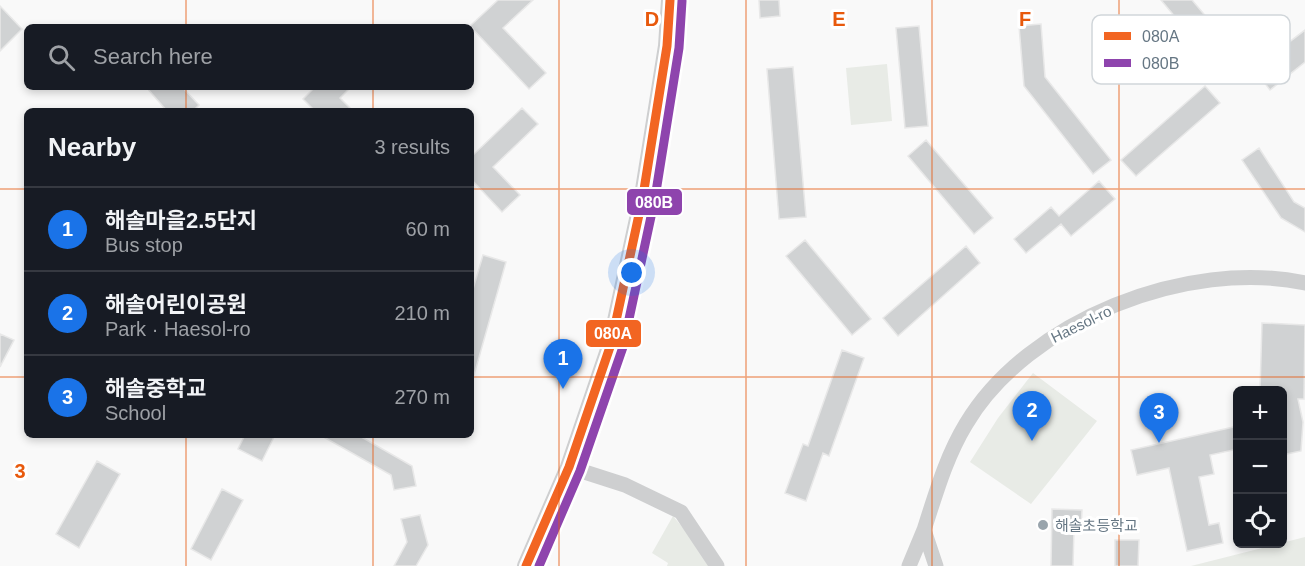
<!DOCTYPE html>
<html lang="en">
<head>
<meta charset="utf-8">
<style>
	body { margin:0; font-family:Helvetica,"Noto Sans KR",sans-serif; background:#20242c; color:#f1f3f6 }
	.controls { position:absolute; right:18px; bottom:18px; display:grid; overflow:hidden; border-radius:9px; box-shadow:0 3px 9px #0003 }
	.controls button { width:54px; height:54px; display:grid; place-items:center; padding:0; border:0; border-bottom:2px solid #363941; background:#171b24; color:#f1f3f6; font:30px sans-serif }
	.you { position:absolute; left:632px; top:273px; width:21px; height:21px; margin:-15px; border:4px solid #fff; border-radius:50%; background:#1a73e8; box-shadow:0 0 0 9px #1a73e833 }
	.badge { display:grid; place-items:center; width:39px; height:39px; border-radius:50%; background:#1a73e8; color:#fff; font-size:20px; font-weight:700 }
	.pin { position:absolute; translate:-50% -50px; filter:drop-shadow(0 2px 3px #0008) }
	.pin::after { content:''; position:absolute; top:32px; width:21px; height:18px; background:inherit; clip-path:polygon(0 0,100% 0,50% 100%) }
	.list { margin:0; padding:0; list-style:none }
	h2 { display:flex; justify-content:space-between; align-items:center; height:78px; margin:0; padding:0 24px; font-size:26px }
	h2 small { font-size:20px; font-weight:400; color:#9ea1a6 }
	.list li { display:grid; grid-template-columns:39px 1fr auto; gap:18px; align-items:center; box-sizing:border-box; height:84px; padding:0 24px; border-top:2px solid #363941 }
	.list b { display:block; font-size:22px; white-space:nowrap }
	.list p { margin:0; font-size:20px; white-space:nowrap; color:#9ea1a6 }
	.list em { font-size:20px; font-style:normal; color:#9ea1a6 }
	.icon { flex:none; width:33px; height:33px; fill:none; stroke:currentColor; stroke-width:2; stroke-linecap:round; stroke-linejoin:round }
	.map { position:relative; flex:none; width:1305px; height:566px; overflow:hidden }
	.search { position:absolute; background:#171b24; box-shadow:0 3px 9px #0003; left:24px; top:24px; width:450px; height:66px; display:flex; align-items:center; gap:15px; box-sizing:border-box; padding:0 21px; border-radius:9px; color:#9ea1a6; font-size:22px }
	.panel { position:absolute; background:#171b24; box-shadow:0 3px 9px #0003; left:24px; top:108px; width:450px; height:330px; border-radius:9px }
	.map>svg:first-child { display:block }
	.green { fill:#e8ebe6 }
	.building { fill:#d0d2d3; stroke:#e8e8e8; stroke-width:1.5 }
	.lines { fill:none; stroke-linecap:round; stroke-linejoin:round }
	.minor { stroke:#cecfd0; stroke-width:15 }
	.tertiary { stroke:#cecfd0; stroke-width:18 }
	.bus-1-casing { stroke:#fff; stroke-width:14 }
	.bus-2-casing { stroke:#fff; stroke-width:14 }
	.bus-1 { stroke:#f26522; stroke-width:9 }
	.bus-2 { stroke:#8e44ad; stroke-width:9 }
	.grid { fill:none; stroke:#e8590c; stroke-width:1.5; stroke-opacity:0.55 }
	.poi-dot { fill:#99a4ac; stroke:#fff; stroke-width:2 }
	.labels { text-anchor:middle; dominant-baseline:central; stroke-width:6; stroke-linejoin:round; paint-order:stroke }
	.street-label { font-size:15px; fill:#657683; stroke:#fff }
	.poi-label { font-size:15px; fill:#657683; stroke:#fff; text-anchor:start }
	.key { fill:#fff; stroke:#d1d6da; stroke-width:1.5 }
	.key-label { font-size:16px; fill:#657683 }
	.grid-label { font-size:20px; text-anchor:middle; font-weight:bold; fill:#e8590c; stroke:#fff; stroke-width:6; stroke-linejoin:round; paint-order:stroke }
	.line-badge { stroke:#fff; stroke-width:2 }
	.badge-label { font-size:16px; text-anchor:middle; font-weight:bold; fill:#fff }
</style>
</head>
<body>
<div class="map">
<svg width="1305" height="566" viewBox="0 0 1305 566">
	<rect width="100%" height="100%" fill="#f9f9f9"/>
	<!-- green -->
	<path class="green" d="M887,64l5,57 -41,4 -5,-57z
		M1033,373l64,48 -66,83 -61,-42 28,-44z
		M673,516l42,50h-48l1,-3 -16,-10z
		M1305,537v29h-114z"/>
	<!-- building -->
	<path class="building" d="M498,0h35l-30,28 43,45 -17,16 -59,-63z
		M759,0h20l1,16 -20,2z
		M1161,0h31l48,57 -18,16z
		M0,6l22,23 -22,22z
		M1041,24l4,53 66,83 -18,14 -69,-88 -5,-60z
		M919,26l9,100 -23,2 -9,-100z
		M1305,30v32l-35,28 -16,-21z
		M793,67l13,150 -27,2 -12,-150z
		M1205,86l15,17 -84,73 -15,-16z
		M146,87h36l17,18 -6,6h-26z
		M315,87h36l-11,11 13,13h-38l-12,-12z
		M522,108l16,16 -45,43 27,28 -18,17 -31,-33v-22z
		M926,140l67,78 -19,16 -66,-78z
		M1259,148l35,54 11,6v24l-24,-14 -39,-58z
		M1099,181l16,18 -44,37 -10,-12 -35,29 -12,-14 37,-32 8,9z
		M805,240l66,79 -19,16 -66,-79z
		M966,246l14,17 -82,73 -15,-18z
		M483,255l23,7 -32,113h-3v-79z
		M1262,323l43,2 -1,74h-6l5,23 -2,29 -19,4v-65h-22z
		M0,334l14,6 -14,27z
		M842,350l22,8 -35,98 -6,-3 -17,48 -21,-8 18,-49 5,2z
		M1238,426v23l-28,6 4,19 -15,3 10,48 10,-2 4,20 -36,8 -18,-83 -32,7 -6,-25z
		M245,435h30l-13,26 -24,-12z
		M320,435h38l54,31 4,20 -22,4 -3,-15z
		M97,461l23,13 -41,74 -23,-14z
		M222,489l21,11 -32,60 -20,-11z
		M1052,509l30,1 -1,19h-7l-1,37h-22z
		M420,515l8,30 -12,21h-22l13,-24 -6,-23z
		M1115,540h24l-1,26h-23z"/>
	<g class="lines">
		<!-- minor -->
		<path class="minor" d="M569,467l56,18 56,27 36,54
			M924,530c12,-37 22,-73 42,-106 62,-104 222,-166 339,-141
			M909,566l15,-36 12,36"/>
		<!-- tertiary -->
		<path class="tertiary" d="M526,566l43,-99 42,-123 32,-148 24,-150 3,-46"/>
		<!-- bus-1 casing -->
		<g class="bus-1-casing">
			<path id="bus-1" d="M526,566l43,-99 42,-123 32,-148 24,-150 3,-46"/>
		</g>
		<!-- bus-2 casing -->
		<g class="bus-2-casing">
			<path id="bus-2" d="M539,566l41,-95 43,-124 32,-149 24,-150 3,-47"/>
		</g>
		<!-- bus-1 -->
		<use href="#bus-1" class="bus-1"/>
		<!-- bus-2 -->
		<use href="#bus-2" class="bus-2"/>
	</g>
	<!-- grid -->
	<path class="grid" d="M186,0v27M373,0v27M559,0v566M746,0v566M932,0v566M1119,0v566M186,87v24M373,87v24M0,189h27M471,189h834M0,377h27M471,377h834M186,435v131M373,435v131"/>
	<!-- markers -->
	<circle class="poi-dot" cx="1043" cy="525" r="6"/>
	<g class="labels">
		<!-- street labels -->
		<g class="street-label">
			<text transform="translate(1081 324) rotate(-26)">Haesol-ro</text>
		</g>
		<!-- poi labels -->
		<g class="poi-label">
			<text x="1055" y="525">해솔초등학교</text>
		</g>
	</g>
	<!-- legend -->
	<rect x="1092" y="15" width="198" height="69" rx="9" class="key"/>
	<rect x="1104" y="32" width="27" height="8" fill="#f26522"/>
	<rect x="1104" y="59" width="27" height="8" fill="#8e44ad"/>
	<g class="key-label">
		<text x="1142" y="42">080A</text>
		<text x="1142" y="69">080B</text>
	</g>
	<g class="grid-label">
		<text x="652" y="26">D</text>
		<text x="839" y="26">E</text>
		<text x="1025" y="26">F</text>
		<text x="20" y="478">3</text>
	</g>
	<g class="line-badge">
		<rect x="626" y="188" width="57" height="28" rx="6" fill="#8e44ad"/>
		<rect x="585" y="319" width="57" height="29" rx="6" fill="#f26522"/>
	</g>
	<g class="badge-label">
		<text x="654" y="208">080B</text>
		<text x="613" y="339">080A</text>
	</g>
</svg>
<div class="controls">
<button>+</button>
<button>−</button>
<button><svg class="icon" aria-label="locate" viewBox="0 0 24 24"><circle cx="12" cy="12" r="6"/><path d="M12 2v4M12 18v4M2 12h4M18 12h4"/></svg></button>
</div>
<div class="you"></div>
<div class="pin badge" style="left:563px;top:389px">1</div>
<div class="pin badge" style="left:1032px;top:441px">2</div>
<div class="pin badge" style="left:1159px;top:443px">3</div>
<div class="search"><svg class="icon" aria-label="search" viewBox="0 0 24 24"><circle cx="10" cy="10" r="6"/><path d="M15 15l6 6"/></svg>Search here</div>
<section class="panel">
<h2>Nearby<small>3 results</small></h2>
<ul class="list">
<li><span class="badge">1</span><div><b>해솔마을2.5단지</b><p>Bus stop</p></div><em>60 m</em></li>
<li><span class="badge">2</span><div><b>해솔어린이공원</b><p>Park · Haesol-ro</p></div><em>210 m</em></li>
<li><span class="badge">3</span><div><b>해솔중학교</b><p>School</p></div><em>270 m</em></li>
</ul>
</section>
</div>
</body>
</html>
